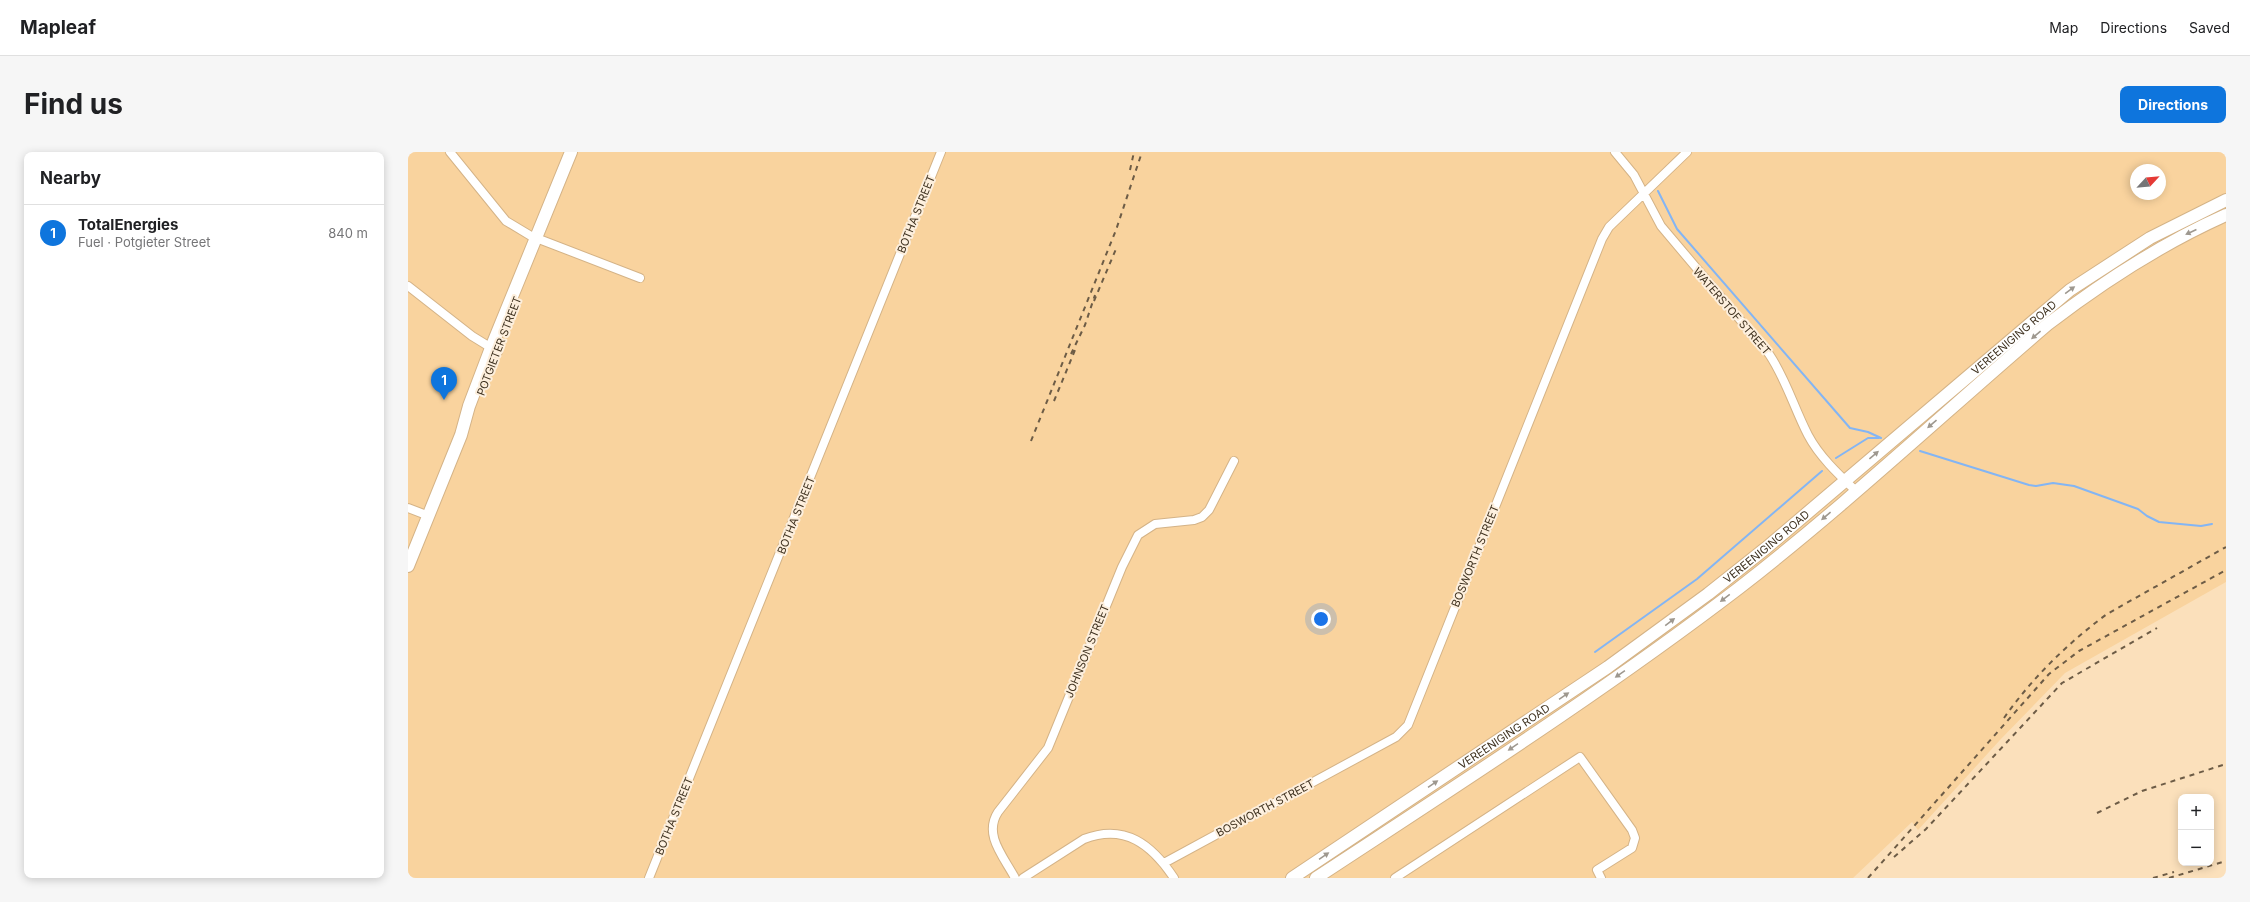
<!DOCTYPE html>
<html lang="en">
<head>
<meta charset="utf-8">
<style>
	body { margin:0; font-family:Inter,sans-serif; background:#f6f6f6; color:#202124 }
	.controls { position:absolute; right:12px; bottom:12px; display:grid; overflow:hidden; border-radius:8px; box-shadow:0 2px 10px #0003 }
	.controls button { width:36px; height:36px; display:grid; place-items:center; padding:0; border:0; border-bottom:1px solid #e0e0e0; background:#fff; color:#202124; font:20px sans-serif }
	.compass { position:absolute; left:1722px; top:12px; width:36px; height:36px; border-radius:50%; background:#fff; box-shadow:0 2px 10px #0003; rotate:64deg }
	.you { position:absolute; left:913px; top:467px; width:14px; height:14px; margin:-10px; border:3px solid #fff; border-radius:50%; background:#1a73e8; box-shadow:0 0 0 6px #1a73e833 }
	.badge { display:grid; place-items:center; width:26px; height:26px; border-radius:50%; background:#0e75dd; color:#fff; font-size:13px; font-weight:700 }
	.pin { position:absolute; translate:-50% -33px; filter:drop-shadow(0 1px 2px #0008) }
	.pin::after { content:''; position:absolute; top:21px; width:14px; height:12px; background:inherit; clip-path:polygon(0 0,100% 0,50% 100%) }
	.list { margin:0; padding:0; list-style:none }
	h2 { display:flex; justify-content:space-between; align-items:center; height:52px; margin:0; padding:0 16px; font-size:17px }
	h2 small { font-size:13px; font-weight:400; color:#757577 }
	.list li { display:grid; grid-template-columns:26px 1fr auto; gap:12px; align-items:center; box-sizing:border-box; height:56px; padding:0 16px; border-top:1px solid #e0e0e0 }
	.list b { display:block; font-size:15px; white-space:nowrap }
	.list p { margin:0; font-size:13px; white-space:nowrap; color:#757577 }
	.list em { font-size:13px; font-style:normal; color:#757577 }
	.map { position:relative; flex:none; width:1818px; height:726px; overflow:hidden; border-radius:8px }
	header { display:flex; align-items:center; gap:24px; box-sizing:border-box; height:56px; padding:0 20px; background:#fff; border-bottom:1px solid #e0e0e0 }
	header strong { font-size:19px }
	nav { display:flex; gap:22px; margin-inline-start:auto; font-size:14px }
	.intro { display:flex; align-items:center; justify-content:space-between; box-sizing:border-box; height:96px; padding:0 24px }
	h1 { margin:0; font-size:28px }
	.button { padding:10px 18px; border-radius:8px; background:#0e75dd; color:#fff; font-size:14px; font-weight:700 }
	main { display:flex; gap:24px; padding:0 24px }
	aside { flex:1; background:#fff; border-radius:8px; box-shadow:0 2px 10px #0003 }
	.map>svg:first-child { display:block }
	.built { fill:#f9d39e; fill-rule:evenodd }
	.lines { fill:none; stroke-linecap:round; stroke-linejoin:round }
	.stream { stroke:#83b5f4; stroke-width:2 }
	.minor-casing { stroke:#d4b387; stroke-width:10 }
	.secondary-casing { stroke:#d4b387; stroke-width:14 }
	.minor { stroke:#fff; stroke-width:8 }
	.secondary { stroke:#fff; stroke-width:12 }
	.rail { stroke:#6d5c46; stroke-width:2; stroke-dasharray:5 5; stroke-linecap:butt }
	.oneway { fill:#9e988f }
	.labels { text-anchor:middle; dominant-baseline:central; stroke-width:4; stroke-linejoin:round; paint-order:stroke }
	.street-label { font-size:11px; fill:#3e311f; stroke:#fdefdd }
</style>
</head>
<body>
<header>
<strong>Mapleaf</strong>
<nav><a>Map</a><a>Directions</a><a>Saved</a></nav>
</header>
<div class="intro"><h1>Find us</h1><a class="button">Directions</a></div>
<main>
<aside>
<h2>Nearby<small></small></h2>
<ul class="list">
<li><span class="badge">1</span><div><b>TotalEnergies</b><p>Fuel · Potgieter Street</p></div><em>840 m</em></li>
</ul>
</aside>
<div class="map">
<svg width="1818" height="726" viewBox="0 0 1818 726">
	<rect width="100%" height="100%" fill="#fbe0bb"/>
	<!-- built -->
	<path class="built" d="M0,0h1818v430l-161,91 -65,67 -82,90 -6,-8 -59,56h-1445zM1728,18h24v24h-24z"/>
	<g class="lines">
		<!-- stream -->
		<path class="stream" d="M1250,39l19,38 173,199 18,4 13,6
			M1512,299l109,34 7,1 17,-3 21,3 64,23 9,7 12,6 42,4 11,-2
			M1428,306l32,-20h11
			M1187,500l102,-73 125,-108"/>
		<!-- minor casing -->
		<g class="minor-casing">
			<path id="minor" d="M42,0l56,69 25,15 109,42
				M1207,0l19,23 27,51 108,128c17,25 25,54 39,81 11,21 30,39 48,56
				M0,134l64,50 26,16
				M0,356l21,8
				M756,711l232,-126 12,-12 194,-486 7,-12 78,-75
				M241,726l292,-726
				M607,726c-11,-21 -32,-43 -17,-66l50,-64 74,-181 16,-32 17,-11 39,-4 8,-3 7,-7 25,-49
				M615,726l61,-39c41,-16 68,6 90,39
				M987,726l185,-121 52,73 3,8 -3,10 -35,22 4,8"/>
		</g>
		<!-- secondary casing -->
		<g class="secondary-casing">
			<g id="secondary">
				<path d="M0,414l53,-131 8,-29 22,-58 80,-196"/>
				<path id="s1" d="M884,726l316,-211 100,-73 58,-46 304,-258 80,-52 76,-38"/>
				<path d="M908,726c143,-94 287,-186 423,-290 107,-83 206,-176 309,-264 56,-43 113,-80 178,-109"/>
			</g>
		</g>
		<!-- minor -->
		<use href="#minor" class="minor"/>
		<!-- secondary -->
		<use href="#secondary" class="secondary"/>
		<!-- rail -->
		<path class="rail" d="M722,18l4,-18
			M686,149l22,-52
			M663,202l14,-29 10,-30
			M646,249l21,-51
			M623,289l85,-211 26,-78
			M1596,566c28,-40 64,-75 103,-104l119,-67
			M1689,661l45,-22 84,-27
			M1486,705l32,-28 136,-146 95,-55
			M1460,726l181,-204 30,-23 147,-81
			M1745,726l21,-6
			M1761,726l57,-17"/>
	</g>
	<!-- one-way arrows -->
	<defs><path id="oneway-solid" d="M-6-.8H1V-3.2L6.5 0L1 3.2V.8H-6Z"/></defs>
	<g class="oneway">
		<use href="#oneway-solid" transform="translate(1783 80) rotate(155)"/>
		<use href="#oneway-solid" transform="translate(1662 138) rotate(-36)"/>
		<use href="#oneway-solid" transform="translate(1628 183) rotate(140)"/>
		<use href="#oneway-solid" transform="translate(1524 272) rotate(139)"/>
		<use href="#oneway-solid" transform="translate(1466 303) rotate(-40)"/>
		<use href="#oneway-solid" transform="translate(1418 364) rotate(140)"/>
		<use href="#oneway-solid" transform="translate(1317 446) rotate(143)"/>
		<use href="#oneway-solid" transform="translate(1262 470) rotate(-37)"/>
		<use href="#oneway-solid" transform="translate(1212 522) rotate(145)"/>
		<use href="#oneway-solid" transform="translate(1156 544) rotate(-34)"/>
		<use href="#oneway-solid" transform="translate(1105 595) rotate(146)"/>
		<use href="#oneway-solid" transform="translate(1025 632) rotate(-34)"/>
		<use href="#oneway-solid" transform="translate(916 704) rotate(-34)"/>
	</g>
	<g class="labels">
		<!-- street labels -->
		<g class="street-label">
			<text transform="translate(508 62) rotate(-68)">BOTHA STREET</text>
			<text transform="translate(1324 159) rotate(49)">WATERSTOF STREET</text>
			<text stroke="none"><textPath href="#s1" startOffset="903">VEREENIGING ROAD</textPath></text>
			<text transform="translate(91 194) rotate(-69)">POTGIETER STREET</text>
			<text transform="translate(388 363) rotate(-68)">BOTHA STREET</text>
			<text stroke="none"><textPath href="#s1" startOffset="579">VEREENIGING ROAD</textPath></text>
			<text transform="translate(1067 404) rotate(-68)">BOSWORTH STREET</text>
			<text transform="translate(679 499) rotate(-68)">JOHNSON STREET</text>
			<text stroke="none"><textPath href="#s1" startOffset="255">VEREENIGING ROAD</textPath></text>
			<text transform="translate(857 656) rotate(-28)">BOSWORTH STREET</text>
			<text transform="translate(266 664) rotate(-68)">BOTHA STREET</text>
		</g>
	</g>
</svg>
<div class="controls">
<button>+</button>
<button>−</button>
</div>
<svg class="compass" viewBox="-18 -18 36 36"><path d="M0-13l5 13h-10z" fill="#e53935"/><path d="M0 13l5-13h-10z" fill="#757577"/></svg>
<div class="you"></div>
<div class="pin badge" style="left:36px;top:248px">1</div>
</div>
</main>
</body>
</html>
